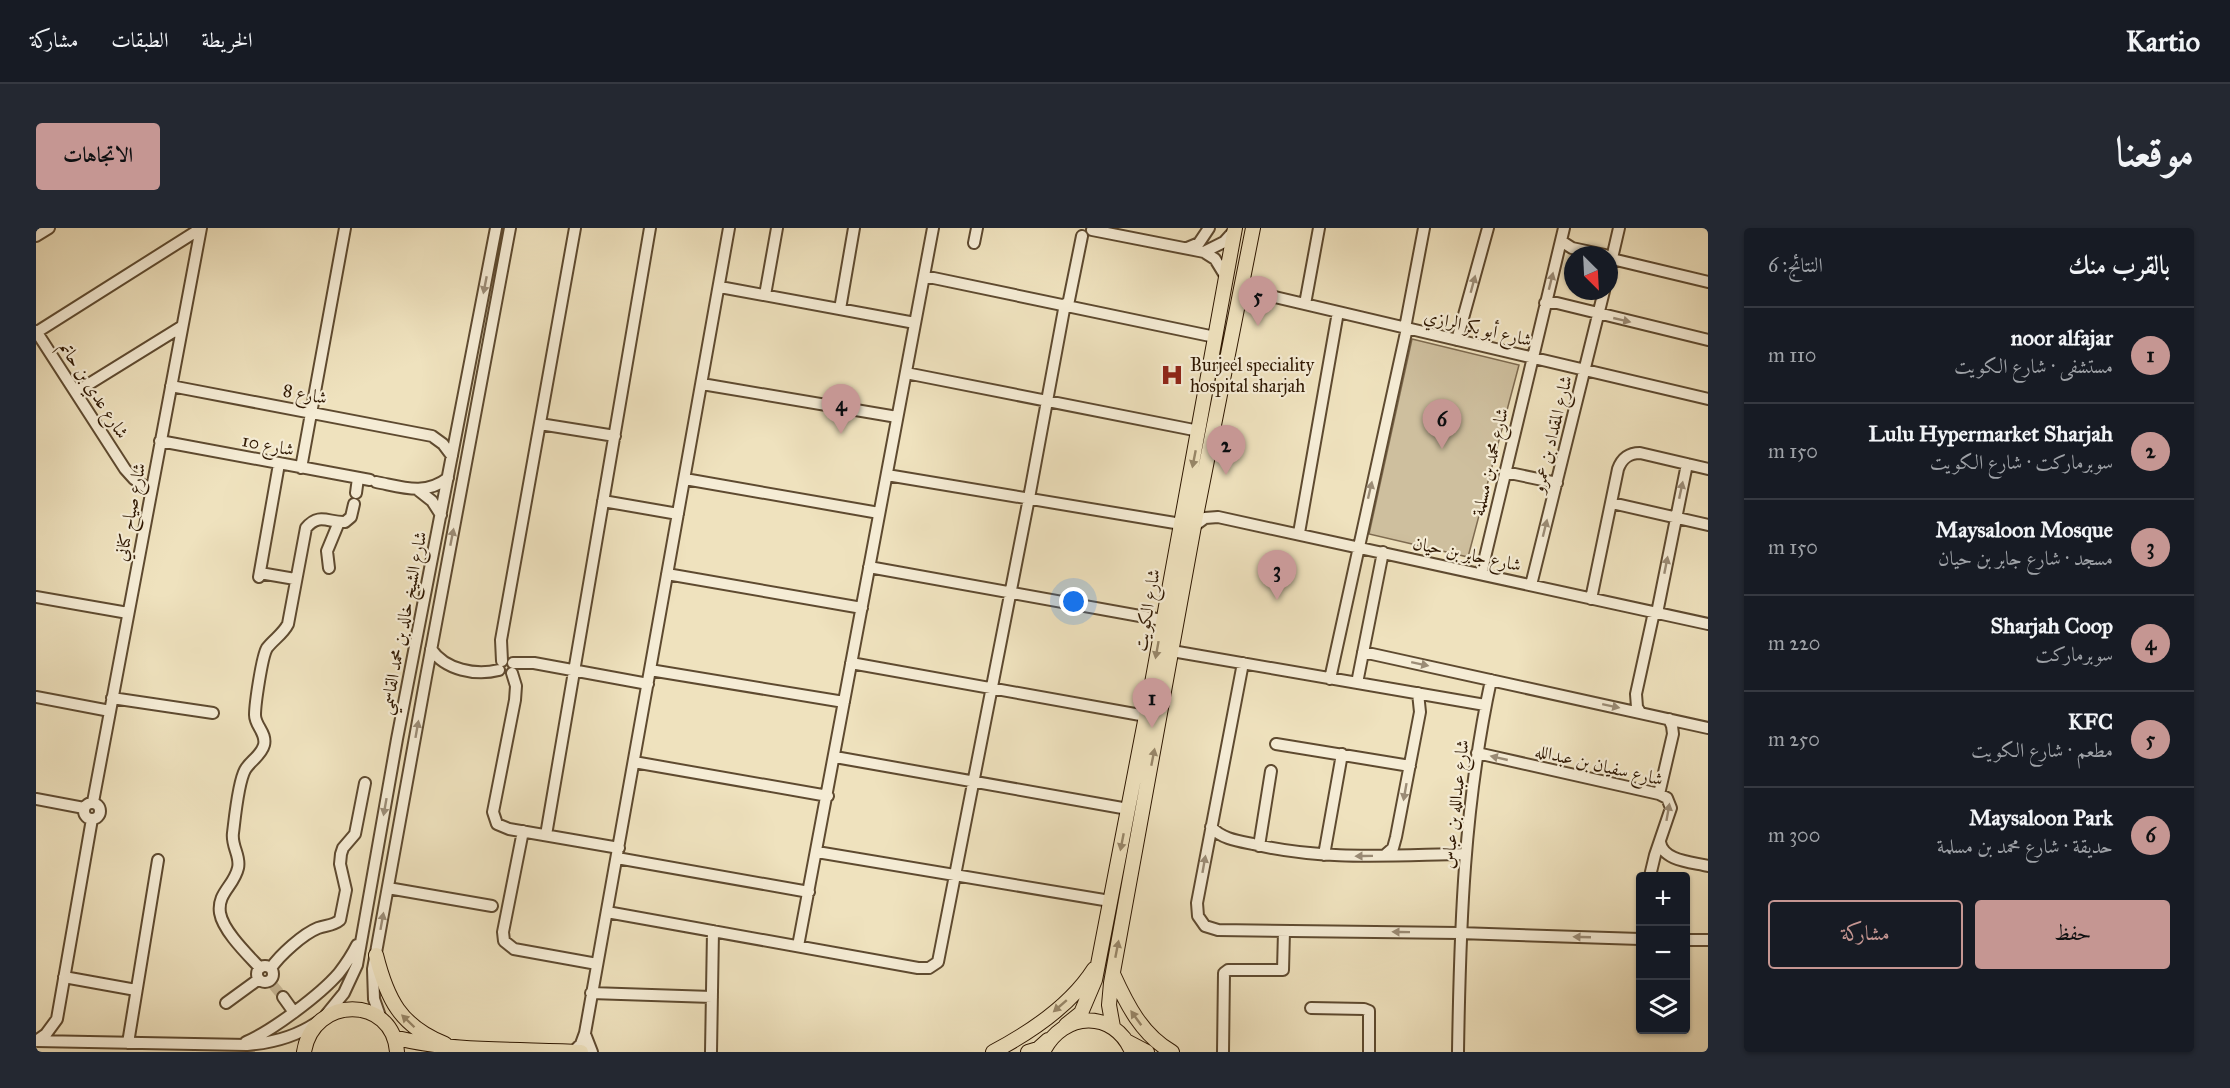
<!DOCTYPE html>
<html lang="ar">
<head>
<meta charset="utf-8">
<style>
	body { margin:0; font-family:"IM FELL Great Primer",Amiri,serif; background:#242831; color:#f1f3f6; direction:rtl }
	.controls { position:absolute; right:18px; bottom:18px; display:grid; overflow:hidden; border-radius:6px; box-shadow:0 2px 4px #0004 }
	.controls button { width:54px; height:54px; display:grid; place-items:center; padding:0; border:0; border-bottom:2px solid #363941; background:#171b24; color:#f1f3f6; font:30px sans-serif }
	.compass { position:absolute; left:1528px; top:18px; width:54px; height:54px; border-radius:50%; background:#171b24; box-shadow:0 2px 4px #0004; rotate:156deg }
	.you { position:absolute; left:1038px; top:374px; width:21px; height:21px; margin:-15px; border:4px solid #fff; border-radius:50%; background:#1a73e8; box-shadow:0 0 0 9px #1a73e833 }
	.badge { display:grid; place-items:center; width:39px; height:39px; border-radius:50%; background:#c59692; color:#111; font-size:20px; font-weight:700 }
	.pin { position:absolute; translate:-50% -50px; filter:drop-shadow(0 2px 3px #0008) }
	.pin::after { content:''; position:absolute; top:32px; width:21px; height:18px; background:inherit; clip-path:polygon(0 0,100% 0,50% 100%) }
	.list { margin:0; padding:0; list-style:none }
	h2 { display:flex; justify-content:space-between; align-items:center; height:78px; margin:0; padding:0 24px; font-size:26px }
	h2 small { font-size:20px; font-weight:400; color:#9ea1a6 }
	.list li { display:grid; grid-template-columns:39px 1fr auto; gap:18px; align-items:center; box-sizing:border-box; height:96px; padding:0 24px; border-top:2px solid #363941 }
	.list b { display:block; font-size:22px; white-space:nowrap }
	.list p { margin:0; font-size:20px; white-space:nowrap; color:#9ea1a6 }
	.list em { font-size:20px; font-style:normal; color:#9ea1a6 }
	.actions { display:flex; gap:12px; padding:18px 24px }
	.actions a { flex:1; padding:14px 0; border:2px solid #c59692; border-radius:6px; text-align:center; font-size:21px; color:#c59692 }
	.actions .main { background:#c59692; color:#111 }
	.icon { flex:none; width:33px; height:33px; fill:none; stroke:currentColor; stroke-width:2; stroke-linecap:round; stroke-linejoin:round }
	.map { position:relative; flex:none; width:1672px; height:824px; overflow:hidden; direction:ltr; border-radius:6px }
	header { display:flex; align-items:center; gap:36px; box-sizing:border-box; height:84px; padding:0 30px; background:#171b24; border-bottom:2px solid #363941 }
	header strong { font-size:28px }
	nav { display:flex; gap:33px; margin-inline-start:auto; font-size:21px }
	.intro { display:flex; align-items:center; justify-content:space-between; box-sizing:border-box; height:144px; padding:0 36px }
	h1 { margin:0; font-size:42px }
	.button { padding:15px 27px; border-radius:6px; background:#c59692; color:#111; font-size:21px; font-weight:700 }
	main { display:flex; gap:36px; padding:0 36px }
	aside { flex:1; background:#171b24; border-radius:6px; box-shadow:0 2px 4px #0004 }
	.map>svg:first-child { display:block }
	.green { fill:#cebf9e; stroke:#7e6b50; stroke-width:1.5 }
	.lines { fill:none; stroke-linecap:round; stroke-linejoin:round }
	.minor-tunnel { stroke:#c8b998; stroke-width:10; stroke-dasharray:10 5; stroke-linecap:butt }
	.minor-casing { stroke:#5e4a30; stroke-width:14 }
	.major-casing { stroke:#2e1701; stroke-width:16 }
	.minor { stroke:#f5ecd5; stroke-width:10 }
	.major { stroke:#efe2be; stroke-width:14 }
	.oneway { fill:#9b8c76 }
	.oneway2 { fill:#988769 }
	.labels { text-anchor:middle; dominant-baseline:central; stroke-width:4.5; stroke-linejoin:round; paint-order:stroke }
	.street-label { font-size:18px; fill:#2e1701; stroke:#f5ecd5 }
	.poi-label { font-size:18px; fill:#2e1701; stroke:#f5ecd5; text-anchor:start }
</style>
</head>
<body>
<header>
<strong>Kartio</strong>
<nav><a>الخريطة</a><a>الطبقات</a><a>مشاركة</a></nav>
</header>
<div class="intro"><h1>موقعنا</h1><a class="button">الاتجاهات</a></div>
<main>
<aside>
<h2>بالقرب منك<small>النتائج: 6</small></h2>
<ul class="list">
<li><span class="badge">1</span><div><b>noor alfajar</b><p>مستشفى · شارع الكويت</p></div><em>110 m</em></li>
<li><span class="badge">2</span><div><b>Lulu Hypermarket Sharjah</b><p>سوبرماركت · شارع الكويت</p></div><em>150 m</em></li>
<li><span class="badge">3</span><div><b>Maysaloon Mosque</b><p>مسجد · شارع جابر بن حيان</p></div><em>150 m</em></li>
<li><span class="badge">4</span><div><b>Sharjah Coop</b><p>سوبرماركت</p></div><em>220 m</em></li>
<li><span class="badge">5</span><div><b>KFC</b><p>مطعم · شارع الكويت</p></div><em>250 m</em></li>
<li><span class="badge">6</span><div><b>Maysaloon Park</b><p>حديقة · شارع محمد بن مسلمة</p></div><em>300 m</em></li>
</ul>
<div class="actions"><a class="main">حفظ</a><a>مشاركة</a></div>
</aside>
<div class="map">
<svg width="1672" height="824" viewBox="0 0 1672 824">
	<rect width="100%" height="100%" fill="#efe2be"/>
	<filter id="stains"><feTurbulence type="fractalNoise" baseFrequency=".00333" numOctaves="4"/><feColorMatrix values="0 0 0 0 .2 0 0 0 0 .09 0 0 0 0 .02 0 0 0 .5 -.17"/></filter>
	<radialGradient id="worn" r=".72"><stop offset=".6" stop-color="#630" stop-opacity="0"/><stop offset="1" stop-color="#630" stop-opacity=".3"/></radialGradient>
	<!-- green -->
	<path class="green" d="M1376,111l107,26 -51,192 -99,-23z"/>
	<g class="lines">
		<!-- minor-tunnel -->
		<path class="minor-tunnel" d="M237,757l10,12"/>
		<!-- minor casing -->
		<g class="minor-casing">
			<path id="minor" d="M1056,2l112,22 11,7 11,18
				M0,8l13,-8
				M1525,13l11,7 33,7
				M938,15l3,-15
				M1151,20l12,-5 10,-15
				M1168,24l20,-10 10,-11
				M1576,31l96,23
				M1573,43l10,-43
				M888,48l291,61
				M684,59l195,36
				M1205,61l467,110
				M729,67l12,-67
				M1509,75h12l151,37
				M1269,76l14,-76
				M1032,77l14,-69
				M804,81l14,-81
				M1369,100l19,-100
				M0,103l89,138 9,10 17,12
				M1,104l163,-103
				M1421,112l31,-112
				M870,145l293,58
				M666,156l195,33
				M135,158l261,50 11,8 9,12
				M40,164l105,-65
				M504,196l75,12
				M124,213l210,39
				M265,240l44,-240
				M1469,244l52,11
				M851,247l294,49
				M649,251l194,34
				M340,254c26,5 49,14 72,-4
				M382,262l14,11 9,14
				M320,265l2,-15
				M567,273l75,13
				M1576,275l96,22
				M1158,298l11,-8 13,-1 490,107
				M1263,305l39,-221
				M833,339l293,53
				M293,340l-2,-17 12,-29
				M224,345l35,6
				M631,346l195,34
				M1445,346l83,-346
				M223,349l20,-113
				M1495,357l73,-294
				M0,369l92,16
				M1555,371l27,-130c4,-11 11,-16 22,-16l68,16
				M1621,385l30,-149
				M395,421c14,21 45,27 68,21
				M1136,423l313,54
				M1327,424l345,76
				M466,433l-1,-21 74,-412
				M477,435h21l114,21
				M815,435l295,53
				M1207,435l-46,240 1,13 7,10 13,4 241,3 181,6
				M614,442l194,32
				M476,445l4,13 -1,14 -22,112 4,12 12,5 110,19
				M1294,451l77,-351
				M1321,455l26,-131
				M0,469l74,14
				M76,470l101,15
				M1604,484l-3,-5 -1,-13 18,-82
				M1240,516l134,22
				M1441,525l182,41 8,4 4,10 -16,47 -5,21
				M799,529l293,52
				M598,534l194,34
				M1623,566l14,-60 -1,-8 -3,-7
				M0,571l48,9
				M57,574l108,-574
				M48 583a8 8 0 1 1 16 0a8 8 0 1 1-16 0Z
				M1175,599c11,12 27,14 42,17 69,17 141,11 211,10
				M487,603l-20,101 1,9 10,8 83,15
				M510,607l104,-607
				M1624,614c3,19 32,20 48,24
				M1223,618l12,-75
				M781,624l293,49
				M1288,627l18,-101
				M1349,627l8,-7 3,-11 24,-125 -2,-19
				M581,630l192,34
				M352,660l104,18
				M571,684l311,56h11l9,-6 91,-464 36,-194
				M1650,712h22
				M762,718l135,-718
				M221 746a8 8 0 1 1 16 0a8 8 0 1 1-16 0Z
				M224,740c-12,-13 -37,-37 -40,-55 -3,-20 14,-27 18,-45 3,-12 -7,-22 -5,-35 2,-16 5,-50 12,-63 5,-9 16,-14 19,-25 3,-12 -9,-19 -9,-30 0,-11 7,-59 12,-67 7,-9 16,-14 21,-24l18,-96c13,-16 23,-5 39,-6l6,-5 3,-13
				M235,740c9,-13 32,-34 47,-40 8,-3 15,-2 22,-8l6,-30 -6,-26 1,-10 2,-6 12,-14 10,-51
				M28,749l72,13
				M555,765l121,4
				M247,769l10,14
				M190,775l33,-24
				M1275,780l53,1 5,2v41
				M290,787l18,-22 13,-28 40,-226 99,-511
				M345,791l-7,-20 -1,-30 53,-292 84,-449
				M549,806l7,18
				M0,813l211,4c25,-2 48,-8 69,-22
				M0,813l10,-7 11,-15 35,-200
				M210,814c26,-11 75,-48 93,-69 7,-9 13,-18 18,-28
				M92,815l30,-183
				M537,824l8,-8 4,-11 144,-805
				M675,824l2,-121
				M1187,824l1,-79 4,-3h55l1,-39
				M1422,824c2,-128 6,-247 33,-372"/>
		</g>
		<!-- major casing -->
		<g class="major-casing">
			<path id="major" d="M340,727c11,44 24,71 69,89
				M1077,746c14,31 29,61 59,78
				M1030,797l15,-12 14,-33 51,-264 89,-488
				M1077,799l-4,-22 2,-22 83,-457 59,-298
				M358,809c51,15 130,12 187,15
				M1092,814l19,10
				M268,824c9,-57 89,-57 93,0
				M957,824c38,-20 78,-47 101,-83
				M992,824l10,-3 10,-9
				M1007,824c20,-41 71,-43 89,0"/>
		</g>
		<!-- minor -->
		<use href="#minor" class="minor"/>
		<!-- major -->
		<use href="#major" class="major"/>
	</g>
	<!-- one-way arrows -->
	<defs><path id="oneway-solid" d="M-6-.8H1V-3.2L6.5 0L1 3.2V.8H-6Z" transform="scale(1.5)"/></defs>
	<g class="oneway">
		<use href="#oneway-solid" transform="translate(1515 53) rotate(-76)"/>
		<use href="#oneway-solid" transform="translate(1437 56) rotate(-75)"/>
		<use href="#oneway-solid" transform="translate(449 57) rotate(101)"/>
		<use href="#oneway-solid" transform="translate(1586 92) rotate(13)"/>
		<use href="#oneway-solid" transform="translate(1334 262) rotate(-77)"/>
		<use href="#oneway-solid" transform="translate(1645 262) rotate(-78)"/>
		<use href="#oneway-solid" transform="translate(1509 300) rotate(-76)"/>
		<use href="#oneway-solid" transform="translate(416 309) rotate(-79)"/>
		<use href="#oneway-solid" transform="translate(1630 337) rotate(-79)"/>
		<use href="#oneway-solid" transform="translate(1384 436) rotate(12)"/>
		<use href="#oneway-solid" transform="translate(1575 478) rotate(12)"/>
		<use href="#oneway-solid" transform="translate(381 501) rotate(-80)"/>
		<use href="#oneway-solid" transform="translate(1463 530) rotate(-167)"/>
		<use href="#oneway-solid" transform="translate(1369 564) rotate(100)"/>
		<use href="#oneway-solid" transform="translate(349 579) rotate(100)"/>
		<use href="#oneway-solid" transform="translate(1632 584) rotate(-80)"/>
		<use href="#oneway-solid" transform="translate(1328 628) rotate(179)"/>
		<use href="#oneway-solid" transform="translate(1168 636) rotate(-80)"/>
		<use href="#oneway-solid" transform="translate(346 693) rotate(-80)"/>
		<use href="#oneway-solid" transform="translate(1365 704) rotate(-179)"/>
		<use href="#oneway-solid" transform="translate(1546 709) rotate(-178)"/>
	</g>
	<g class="oneway2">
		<use href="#oneway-solid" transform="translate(1158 231) rotate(101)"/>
		<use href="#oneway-solid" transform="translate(1121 422) rotate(100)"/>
		<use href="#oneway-solid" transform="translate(1117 529) rotate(-79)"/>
		<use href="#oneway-solid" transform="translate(1086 614) rotate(101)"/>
		<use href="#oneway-solid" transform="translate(1081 721) rotate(-79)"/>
		<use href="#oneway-solid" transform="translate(1024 778) rotate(139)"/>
		<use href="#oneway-solid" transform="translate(1100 790) rotate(-126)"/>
		<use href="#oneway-solid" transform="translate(372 793) rotate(-136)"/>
	</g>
	<!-- icons -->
	<defs>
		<g id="hospital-bare" transform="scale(1.8)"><path d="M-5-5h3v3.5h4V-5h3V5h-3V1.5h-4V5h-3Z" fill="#8f2418" stroke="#f5ecd5" stroke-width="2.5" paint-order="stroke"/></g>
	</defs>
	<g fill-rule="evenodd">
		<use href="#hospital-bare" x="1136" y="147"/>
	</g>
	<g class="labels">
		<!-- street labels -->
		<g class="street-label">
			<text transform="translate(1442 100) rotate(13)">شارع أبو بكر الرازي</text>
			<text transform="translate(58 162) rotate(57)">شارع عدي بن حاتم</text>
			<text transform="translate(269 166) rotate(11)">شارع 8</text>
			<text transform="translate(1516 206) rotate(-76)">شارع المقداد بن عمرو</text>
			<text transform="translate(232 217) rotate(11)">شارع 10</text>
			<text transform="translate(1454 234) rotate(-77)">شارع محمد بن مسلمة</text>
			<text transform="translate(94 284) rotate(-79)">شارع صياح كناني</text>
			<text transform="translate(1431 326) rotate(12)">شارع جابر بن حيان</text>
			<text transform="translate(1111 382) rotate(-80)">شارع الكويت</text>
			<text transform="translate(367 395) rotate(-79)">شارع الشيخ خالد بن محمد القاسمي</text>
			<text transform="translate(1563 537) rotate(13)">شارع سفيان بن عبدالله</text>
			<text transform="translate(1419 576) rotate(-83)">شارع عبدالله بن عباس</text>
		</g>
		<!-- poi labels -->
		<g class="poi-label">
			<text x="1154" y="137">Burjeel speciality<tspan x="1154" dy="21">hospital sharjah</tspan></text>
		</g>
	</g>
	<rect width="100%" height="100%" filter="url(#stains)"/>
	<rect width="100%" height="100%" fill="url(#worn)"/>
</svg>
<div class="controls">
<button>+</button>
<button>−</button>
<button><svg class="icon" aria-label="layers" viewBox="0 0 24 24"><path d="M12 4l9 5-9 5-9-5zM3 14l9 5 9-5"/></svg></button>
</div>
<svg class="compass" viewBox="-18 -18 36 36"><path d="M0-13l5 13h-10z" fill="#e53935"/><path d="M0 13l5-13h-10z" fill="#9ea1a6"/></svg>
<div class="you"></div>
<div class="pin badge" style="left:1116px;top:500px">1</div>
<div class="pin badge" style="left:1190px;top:247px">2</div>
<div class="pin badge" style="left:1241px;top:372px">3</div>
<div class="pin badge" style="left:805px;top:206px">4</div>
<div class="pin badge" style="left:1222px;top:98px">5</div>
<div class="pin badge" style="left:1406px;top:221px">6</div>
</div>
</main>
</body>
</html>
